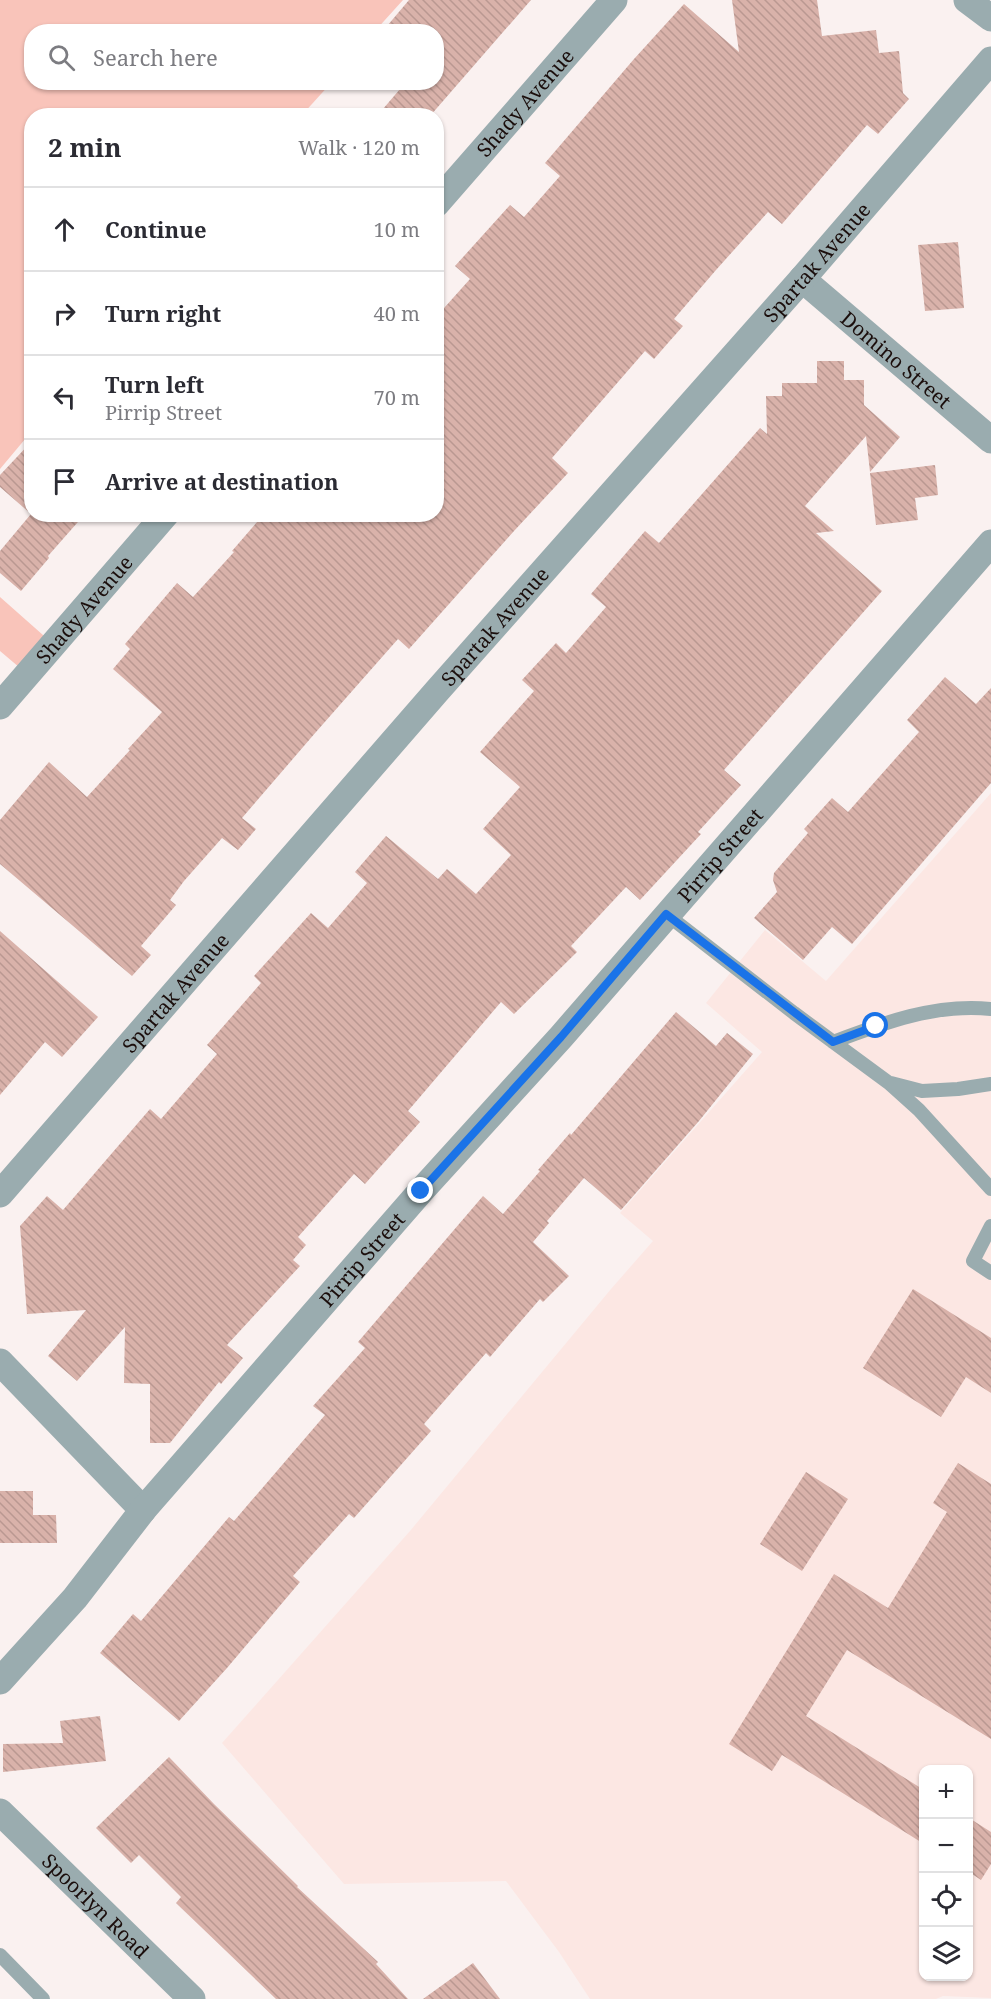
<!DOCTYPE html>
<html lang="en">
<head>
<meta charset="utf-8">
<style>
	body { margin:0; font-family:"Noto Serif",serif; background:#f2f2f3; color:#2b2b33 }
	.controls { position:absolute; right:18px; bottom:18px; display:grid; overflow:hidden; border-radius:12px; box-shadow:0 2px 4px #0004 }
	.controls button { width:54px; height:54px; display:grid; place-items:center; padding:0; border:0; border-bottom:2px solid #e1e1e2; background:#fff; color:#2b2b33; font:30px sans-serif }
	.stop { position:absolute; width:18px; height:18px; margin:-14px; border:4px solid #1a73e8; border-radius:50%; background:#fff }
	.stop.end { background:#1a73e8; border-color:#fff; box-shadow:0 2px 6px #0008 }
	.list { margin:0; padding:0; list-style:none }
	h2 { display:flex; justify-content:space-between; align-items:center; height:78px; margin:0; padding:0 24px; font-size:26px }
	h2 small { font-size:20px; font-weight:400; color:#7c7c81 }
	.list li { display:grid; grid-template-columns:39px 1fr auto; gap:18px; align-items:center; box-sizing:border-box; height:84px; padding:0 24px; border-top:2px solid #e1e1e2 }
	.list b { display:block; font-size:22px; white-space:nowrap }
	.list p { margin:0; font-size:20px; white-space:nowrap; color:#7c7c81 }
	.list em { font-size:20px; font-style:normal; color:#7c7c81 }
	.icon { flex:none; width:33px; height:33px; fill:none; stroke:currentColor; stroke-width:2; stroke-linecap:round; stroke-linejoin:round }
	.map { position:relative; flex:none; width:991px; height:1999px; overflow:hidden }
	.search { position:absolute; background:#fff; box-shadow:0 2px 4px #0004; left:24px; top:24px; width:420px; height:66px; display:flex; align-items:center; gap:15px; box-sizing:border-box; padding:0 21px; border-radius:24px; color:#7c7c81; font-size:22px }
	.panel { position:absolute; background:#fff; box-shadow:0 2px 4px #0004; left:24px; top:108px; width:420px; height:414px; border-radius:24px }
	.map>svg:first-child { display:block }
	.built { fill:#fce7e3; fill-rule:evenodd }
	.green { fill:#f9c4ba }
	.building { fill:url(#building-back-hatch) }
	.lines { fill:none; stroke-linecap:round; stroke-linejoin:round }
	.service { stroke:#9aacaf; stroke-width:14 }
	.minor { stroke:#9aacaf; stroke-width:27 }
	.route { stroke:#1a73e8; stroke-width:8 }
	.labels { text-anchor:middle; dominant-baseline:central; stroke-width:4.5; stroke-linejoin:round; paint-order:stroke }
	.street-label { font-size:20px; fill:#1b0e0c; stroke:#fff }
</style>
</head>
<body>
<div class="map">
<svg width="991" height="1999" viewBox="0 0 991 1999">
	<defs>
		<pattern id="building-back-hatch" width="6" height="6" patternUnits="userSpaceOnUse" patternTransform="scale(1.5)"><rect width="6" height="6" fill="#d9b2aa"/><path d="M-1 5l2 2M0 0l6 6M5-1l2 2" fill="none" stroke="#ba9891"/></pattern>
	</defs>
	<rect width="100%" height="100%" fill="#faf1f0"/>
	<!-- built -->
	<path class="built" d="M991,793v1205l-48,-2 -7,3h-346l-31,-47 -53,-71 -162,3 -122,-141 188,-212 201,-242 42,-48 -33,-28 142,-161 -56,-49 59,-73 61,51zM924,1770h44v206h-44z"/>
	<!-- green -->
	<path class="green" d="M0,0h403l-28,31 -343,1v50l299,1 -29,32 -270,1 -1,316 -31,37z
		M0,597l52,46 -26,30 -26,-22z"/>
	<!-- building -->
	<path class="building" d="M409,0h122l-101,116h-53l29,-34h30v-50h-54z
		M732,0h85l5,36 54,-6 3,23 20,-2 4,42 6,6 -31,35 -11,-9 -85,99 -14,-12 -52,58 -42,49 9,7 -15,17 -14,16 -9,-8 -93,107 16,15 -54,58 -105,118 -11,-10 -82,93 -74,86 14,11 -18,21 -16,-12 -38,43 -14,19 6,5 -35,41 10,9 -19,21 -132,-112v-44l49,-58 38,35 43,-47 -2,-1 34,-37 -49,-43 17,-20 -5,-5 52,-61 16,14 41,-45 -2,-1 32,-37h172v-197l34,-38 -15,-13 55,-61 14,12 36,-41 -15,-13 89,-104 50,-55 55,48z
		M958,242l6,66 -39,3 -7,-66z
		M817,361h27v19h20v25l36,32 -30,35 -4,-36 -61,70 29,25 -18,2 66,58 -158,179 17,15 -43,47 3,2 -61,66 -14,-13 -55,59 6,6 -63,62 -13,-12 -93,109 12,11 -55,62 -11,-10 -56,63 8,8 -13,15 7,6 -73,79 16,13 -22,26 -2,-2 -49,61h-20v-59l-26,-1 1,-56 -48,54 -29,-25 38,-46 -59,4 -7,-88 27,-30 16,14 87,-101 11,10 56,-65 -10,-9 54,-62 -7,-7 57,-63 17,15 39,-45 -12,-11 31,-36 52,43 9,-10 29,25 35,-39 -28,-26 37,-42 -40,-35 54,-61 -12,-11 34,-37 10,10 40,-46 -15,-13 54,-63 14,12 101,-115 7,6 -1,-38h16v-13h35z
		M32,441v73h53l-37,42 1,2 -28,33 -21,-18v-22l31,-37 -31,-27v-12z
		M935,465l3,30 -23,3 3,22 -42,5 -6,-52z
		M945,677l31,27 15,-16v95l-139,161 -20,-17 -29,33 -49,-42 23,-26 -4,-12 1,-7 34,-40 -4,-4 28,-31 16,14 71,-80 -12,-12z
		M0,931l98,86 -36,40 -17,-15 -45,53z
		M676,1012l40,34 11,-13 26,21 -54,67 -78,89 -37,-32 -37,43 2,2 -16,19 36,34 -26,26 -3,-3 -50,58 -4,-4 -62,71 7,7 -77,87 -5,-4 -56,62 7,6 -73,86 -48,53 -79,-68 33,-39 8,7 88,-104 5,4 91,-106 -12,-9 52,-58 -7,-6 125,-146 20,18 37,-43 -2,-1 32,-37 1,2z
		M913,1289l78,49v55l-25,-16 -25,40 -78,-49z
		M958,1463l33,21v255l-144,-89 -41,66 118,74v54l-142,-89 -10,16 -43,-27 105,-170 54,34 59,-96 -14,-9z
		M806,1472l42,27 -46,72 -42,-27z
		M0,1491h33v24h23l1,28h-57z
		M100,1716l6,45 -103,11v-28l60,-1 -3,-22z
		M169,1757l45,47 84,82 -1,1 81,75 -2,2 32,35h-132l-100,-96 5,-6 -42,-42 -8,8 -35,-35z
		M969,1818l22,14v32l-10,16 -12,-8z
		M473,1963l27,36h-77z"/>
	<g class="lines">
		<!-- service -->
		<path class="service" d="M666,914l128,99 95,70 30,27 72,79
			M833,1042c50,-19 103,-39 158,-33
			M891,1083l31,8 36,-2 33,-5
			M991,1226l-18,35 18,12
			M0,1955l43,44"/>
		<!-- minor -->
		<g class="minor">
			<path d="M967,0l24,18"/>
			<path id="s1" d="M436,204l178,-204"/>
			<path id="s2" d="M802,279l189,161"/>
			<path id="s3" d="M0,706l166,-192"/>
			<path id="s4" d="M0,1194l437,-503 365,-412 189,-219"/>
			<path d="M0,1362l143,148"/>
			<path id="s5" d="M0,1681l75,-83 68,-88 278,-319 140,-154 430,-494"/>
			<path id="s6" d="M0,1812l192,187"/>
		</g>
	</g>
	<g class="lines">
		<!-- route -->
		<path class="route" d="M421,1191l140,-154 105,-123 167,128 43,-16"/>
	</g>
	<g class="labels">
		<!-- street labels -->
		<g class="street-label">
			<text stroke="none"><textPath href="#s1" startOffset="135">Shady Avenue</textPath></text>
			<text stroke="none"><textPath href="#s4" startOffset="1239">Spartak Avenue</textPath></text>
			<text stroke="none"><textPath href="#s2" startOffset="124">Domino Street</textPath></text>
			<text stroke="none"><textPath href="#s3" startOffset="128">Shady Avenue</textPath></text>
			<text stroke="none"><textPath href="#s4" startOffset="753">Spartak Avenue</textPath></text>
			<text stroke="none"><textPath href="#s5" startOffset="1096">Pirrip Street</textPath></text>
			<text stroke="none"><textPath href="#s4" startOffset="267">Spartak Avenue</textPath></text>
			<text stroke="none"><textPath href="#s5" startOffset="556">Pirrip Street</textPath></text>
			<text stroke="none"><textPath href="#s6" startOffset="134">Spoorlyn Road</textPath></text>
		</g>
	</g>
</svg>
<div class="controls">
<button>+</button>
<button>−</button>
<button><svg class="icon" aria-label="locate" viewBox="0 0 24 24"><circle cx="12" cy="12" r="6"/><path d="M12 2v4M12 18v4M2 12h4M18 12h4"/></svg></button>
<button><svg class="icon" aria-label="layers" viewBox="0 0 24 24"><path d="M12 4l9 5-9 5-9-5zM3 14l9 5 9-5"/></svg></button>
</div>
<div class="stop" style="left:876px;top:1026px"></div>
<div class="stop end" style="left:421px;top:1191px"></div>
<div class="search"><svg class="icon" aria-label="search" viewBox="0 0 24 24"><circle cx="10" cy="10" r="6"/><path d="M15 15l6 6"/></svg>Search here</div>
<section class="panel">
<h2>2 min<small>Walk · 120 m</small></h2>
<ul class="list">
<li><svg class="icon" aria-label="ahead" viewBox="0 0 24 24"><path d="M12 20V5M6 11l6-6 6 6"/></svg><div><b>Continue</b></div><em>10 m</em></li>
<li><svg class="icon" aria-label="right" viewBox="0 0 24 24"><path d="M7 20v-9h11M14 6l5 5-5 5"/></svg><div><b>Turn right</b></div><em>40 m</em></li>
<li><svg class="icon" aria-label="left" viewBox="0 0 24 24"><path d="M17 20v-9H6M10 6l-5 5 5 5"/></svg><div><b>Turn left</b><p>Pirrip Street</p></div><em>70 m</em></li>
<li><svg class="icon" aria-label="arrive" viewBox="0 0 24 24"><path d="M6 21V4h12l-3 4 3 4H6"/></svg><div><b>Arrive at destination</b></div></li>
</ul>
</section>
</div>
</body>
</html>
